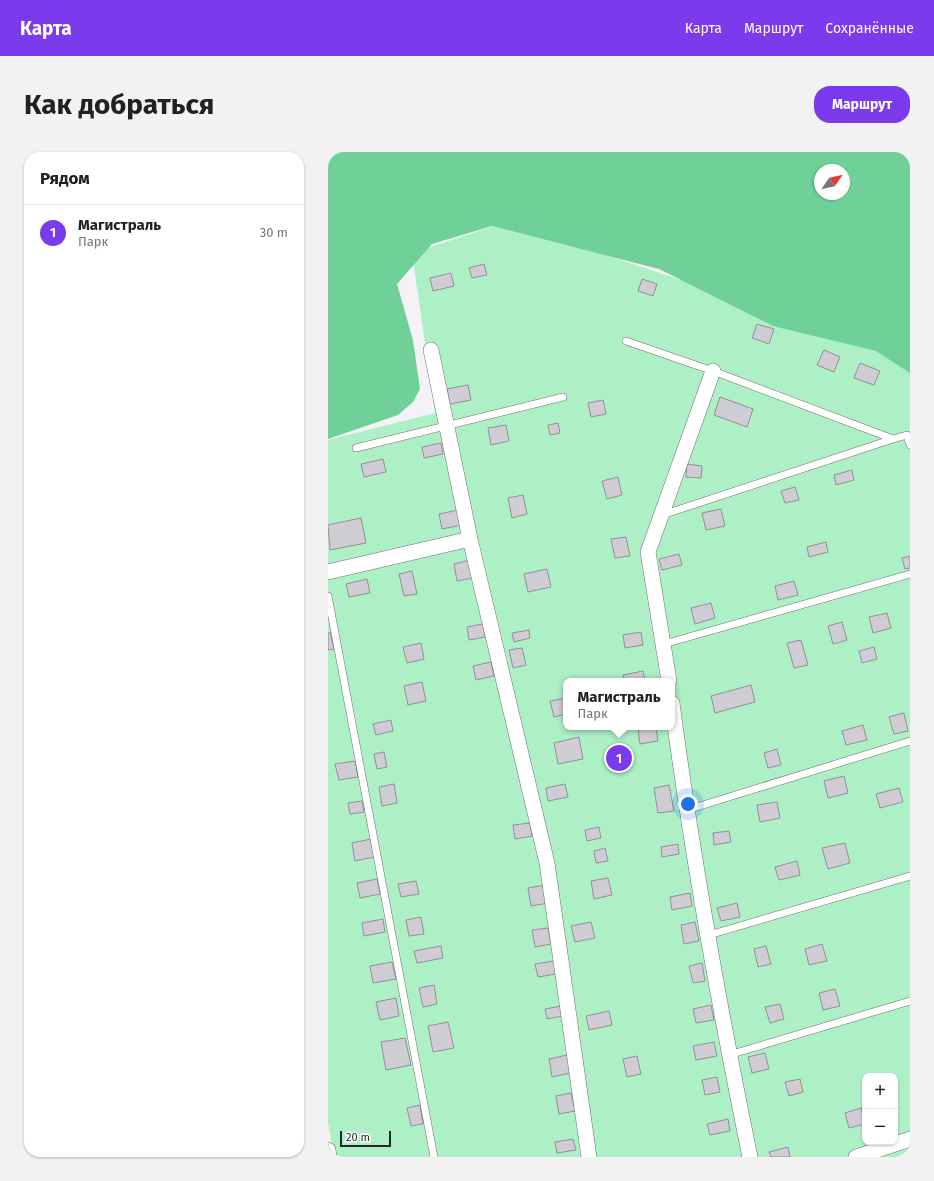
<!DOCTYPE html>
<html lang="ru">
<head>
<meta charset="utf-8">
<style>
	body { margin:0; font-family:"Fira Sans",sans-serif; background:#f2f2f2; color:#202124 }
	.controls { position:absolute; right:12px; bottom:12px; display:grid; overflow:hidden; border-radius:8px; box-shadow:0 1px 3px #0004 }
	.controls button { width:36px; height:36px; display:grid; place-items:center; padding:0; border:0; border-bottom:1px solid #e0e0e0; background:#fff; color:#202124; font:20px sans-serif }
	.compass { position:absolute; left:486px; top:12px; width:36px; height:36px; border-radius:50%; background:#fff; box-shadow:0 1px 3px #0004; rotate:56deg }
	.scale { position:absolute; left:12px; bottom:10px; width:51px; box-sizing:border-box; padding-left:4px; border:2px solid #262426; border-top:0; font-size:11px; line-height:14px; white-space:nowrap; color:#262426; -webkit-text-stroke:3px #fff; paint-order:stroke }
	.you { position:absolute; left:360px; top:652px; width:14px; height:14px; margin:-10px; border:3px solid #fff; border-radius:50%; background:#1a73e8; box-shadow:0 0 0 6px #1a73e833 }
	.badge { display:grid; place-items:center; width:26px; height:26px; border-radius:50%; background:#7c3aed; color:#fff; font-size:13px; font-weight:700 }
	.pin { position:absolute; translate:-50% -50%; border:2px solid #fff; box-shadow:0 1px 4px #0006 }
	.popup { position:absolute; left:235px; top:526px; width:112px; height:52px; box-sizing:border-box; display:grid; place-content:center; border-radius:8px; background:#fff; filter:drop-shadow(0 1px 3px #0005); font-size:13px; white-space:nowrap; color:#757577 }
	.popup b { font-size:15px; color:#202124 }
	.popup::after { content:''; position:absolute; left:50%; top:100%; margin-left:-8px; border:8px solid transparent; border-top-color:#fff }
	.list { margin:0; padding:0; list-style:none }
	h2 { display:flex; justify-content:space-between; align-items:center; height:52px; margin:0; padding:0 16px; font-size:17px }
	h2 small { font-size:13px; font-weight:400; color:#757577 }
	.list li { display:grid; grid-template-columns:26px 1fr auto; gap:12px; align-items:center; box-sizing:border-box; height:56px; padding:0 16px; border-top:1px solid #e0e0e0 }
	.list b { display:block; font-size:15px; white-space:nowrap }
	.list p { margin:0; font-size:13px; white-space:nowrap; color:#757577 }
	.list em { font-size:13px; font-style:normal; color:#757577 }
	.map { position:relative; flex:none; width:582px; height:1005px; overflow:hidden; border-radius:16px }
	header { display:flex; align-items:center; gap:24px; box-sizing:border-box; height:56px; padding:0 20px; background:#7c3aed; color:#fff }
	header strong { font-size:19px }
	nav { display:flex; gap:22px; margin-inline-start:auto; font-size:14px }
	.intro { display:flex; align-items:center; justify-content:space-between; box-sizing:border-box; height:96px; padding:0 24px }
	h1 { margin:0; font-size:28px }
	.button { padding:10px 18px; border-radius:16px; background:#7c3aed; color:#fff; font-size:14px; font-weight:700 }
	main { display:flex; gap:24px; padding:0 24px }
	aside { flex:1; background:#fff; border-radius:16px; box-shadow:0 1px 3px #0004 }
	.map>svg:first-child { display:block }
	.green { fill:#adf0c6; fill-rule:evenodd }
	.forest { fill:#6fd197; fill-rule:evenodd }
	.building { fill:#cfccd3; stroke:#929096 }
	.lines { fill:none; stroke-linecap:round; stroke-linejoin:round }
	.lane-casing { stroke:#736e73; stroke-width:8 }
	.street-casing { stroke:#736e73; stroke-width:16 }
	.lane { stroke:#fff; stroke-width:7 }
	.street { stroke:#fff; stroke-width:15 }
</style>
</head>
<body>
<header>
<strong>Карта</strong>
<nav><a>Карта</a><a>Маршрут</a><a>Сохранённые</a></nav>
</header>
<div class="intro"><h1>Как добраться</h1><a class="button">Маршрут</a></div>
<main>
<aside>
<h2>Рядом<small></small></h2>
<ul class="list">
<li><span class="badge">1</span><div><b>Магистраль</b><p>Парк</p></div><em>30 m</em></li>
</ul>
</aside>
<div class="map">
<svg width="582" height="1005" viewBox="0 0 582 1005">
	<rect width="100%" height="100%" fill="#f6f1f7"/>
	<!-- green -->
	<path class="green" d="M178,70l404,134v801h-576l-6,-34v-683l107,-27 -23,-160zM238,529h106v46h-106zM537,924h30v66h-30z"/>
	<!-- forest -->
	<path class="forest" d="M0,0h582v221l-34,-22 -103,-25 -114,-57 -167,-43 -60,18 -35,40 16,56 7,49 -7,13 -15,13 -70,24zM492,18h24v24h-24z"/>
	<!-- building -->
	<path class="building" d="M156,112l3,11 -15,3 -3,-10z
		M123,121l3,13 -21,5 -3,-13z
		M314,127l15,5 -4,12 -15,-5z
		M429,172l17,5 -5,15 -17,-6z
		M496,198l16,7 -6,15 -17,-7z
		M532,211l20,8 -6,14 -20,-7z
		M140,233l3,15 -21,4 -3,-15z
		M392,245l33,12 -6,18 -33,-12z
		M275,248l3,14 -15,3 -3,-14z
		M230,271l2,10 -10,2 -2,-10z
		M178,273l3,16 -18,4 -3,-17z
		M113,291l2,11 -19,4 -2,-11z
		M55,307l3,13 -22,5 -3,-13z
		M359,312l15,2 -1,12 -15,-1z
		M524,318l2,10 -18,5 -2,-10z
		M290,325l4,18 -15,4 -5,-18z
		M467,335l4,13 -14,3 -4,-12z
		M195,343l4,19 -15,4 -4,-20z
		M393,357l4,17 -19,4 -4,-17z
		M130,358l4,15 -20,4 -3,-15z
		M33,366l5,25 -36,7 -2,-25z
		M298,385l4,19 -15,2 -4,-19z
		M498,390l2,10 -19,5 -2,-10z
		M351,402l3,11 -20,5 -3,-11z
		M582,404v12l-5,1 -3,-11z
		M142,408l3,18 -16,3 -3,-17z
		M219,417l4,18 -23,5 -4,-18z
		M84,419l5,23 -13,2 -5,-22z
		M39,427l3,14 -21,4 -3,-13z
		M466,429l4,14 -20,5 -3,-14z
		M383,451l4,15 -20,6 -4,-16z
		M559,461l4,15 -18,5 -4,-16z
		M514,470l5,18 -14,4 -5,-18z
		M155,472l2,13 -16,3 -2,-13z
		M201,478l1,8 -16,4 -2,-9z
		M2,480l4,17 -6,1v-17z
		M313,480l2,13 -18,3 -2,-13z
		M473,488l7,25 -14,3 -7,-25z
		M93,491l3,16 -17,4 -4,-16z
		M546,495l3,12 -15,4 -3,-12z
		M194,496l4,17 -13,3 -4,-18z
		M163,510l3,14 -18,4 -3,-14z
		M315,519l2,10h-21l-1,-6z
		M94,530l4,19 -18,4 -4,-19z
		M423,533l4,17 -40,11 -4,-17z
		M238,546v16l-12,3 -4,-16z
		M576,561l4,18 -14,3 -5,-17z
		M63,568l2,11 -17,4 -3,-11z
		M535,573l4,15 -21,5 -4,-14z
		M328,575l2,14 -18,3 -2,-14z
		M251,585l4,22 -25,5 -4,-21z
		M449,597l4,16 -13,3 -4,-15z
		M56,600l3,15 -10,2 -3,-15z
		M27,609l3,16 -19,3 -4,-16z
		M516,624l4,17 -20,5 -4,-17z
		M66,632l3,19 -15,3 -3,-19z
		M237,632l3,13 -20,4 -2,-13z
		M341,633l5,26 -16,2 -4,-25z
		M571,636l4,14 -23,6 -4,-14z
		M34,649l2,11 -14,2 -2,-11z
		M449,650l3,16 -20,4 -3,-17z
		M202,671l2,13 -17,3 -2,-14z
		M271,675l2,11 -14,3 -2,-11z
		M401,679l2,11 -17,3 -1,-12z
		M43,687l3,18 -19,4 -3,-18z
		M517,691l5,20 -22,6 -6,-21z
		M350,692l1,10 -17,3 -1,-10z
		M277,696l3,13 -12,2 -2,-12z
		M469,709l3,14 -21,5 -4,-13z
		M280,726l4,17 -18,4 -3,-18z
		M49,727l3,15 -20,4 -3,-15z
		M88,729l3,13 -18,3 -3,-13z
		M218,733l3,18 -18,3 -3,-18z
		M362,741l2,13 -20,4 -2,-13z
		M409,751l3,14 -19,4 -4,-13z
		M93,765l3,17 -15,2 -3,-16z
		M55,767l2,13 -21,4 -2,-13z
		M263,770l4,16 -20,4 -4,-16z
		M367,770l4,19 -15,3 -3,-19z
		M220,776l3,16 -16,3 -3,-17z
		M494,792l5,17 -18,4 -4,-16z
		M113,794l2,12 -26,5 -3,-12z
		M438,794l5,18 -13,3 -4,-18z
		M226,809l2,13 -18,3 -3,-13z
		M64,810l4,17 -23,4 -3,-17z
		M374,811l3,18 -12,2 -4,-17z
		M106,833l3,19 -14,3 -4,-19z
		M507,837l5,17 -17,4 -4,-17z
		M68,846l3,18 -19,4 -4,-18z
		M452,852l4,15 -14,4 -5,-16z
		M383,853l3,15 -18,3 -3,-14z
		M233,854l2,10 -16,3 -2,-10z
		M281,859l3,14 -23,5 -3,-14z
		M120,870l6,26 -21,4 -5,-26z
		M77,886l6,27 -25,5 -5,-28z
		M386,890l3,14 -21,4 -3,-14z
		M437,901l4,16 -17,4 -4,-16z
		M239,903l4,18 -19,4 -3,-18z
		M309,904l4,18 -14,3 -4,-18z
		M389,925l3,15 -15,3 -3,-15z
		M472,927l3,13 -14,4 -4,-14z
		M243,941l4,18 -16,3 -3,-18z
		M92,953l3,19 -12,2 -4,-18z
		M533,956l4,16 -16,4 -4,-15z
		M400,967l2,12 -20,4 -3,-11z
		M245,987l3,11 -19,3 -2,-11z
		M460,995l2,10h-19l-2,-5z"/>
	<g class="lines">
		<!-- lane casing -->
		<g class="lane-casing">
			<path id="lane" d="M298,189l87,30 180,68 -231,76
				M565,287l14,-4 3,10
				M28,296l207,-51
				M0,444l106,561
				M336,492l246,-70
				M359,658l223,-69
				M381,783l201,-59
				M401,903l181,-54"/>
		</g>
		<!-- street casing -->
		<g class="street-casing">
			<path id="street" d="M103,198l39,189
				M0,420l142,-33 77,324 42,294
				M341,529l-21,-129 65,-181
				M344,551c20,152 47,303 78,454
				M0,998l1,7
				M528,1005l54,-18"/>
		</g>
		<!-- lane -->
		<use href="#lane" class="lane"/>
		<!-- street -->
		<use href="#street" class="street"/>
	</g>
</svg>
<div class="controls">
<button>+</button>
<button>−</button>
</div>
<svg class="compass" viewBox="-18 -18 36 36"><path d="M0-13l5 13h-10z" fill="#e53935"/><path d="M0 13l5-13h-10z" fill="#757577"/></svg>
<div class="scale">20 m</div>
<div class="you"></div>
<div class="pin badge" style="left:291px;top:606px">1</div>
<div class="popup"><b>Магистраль</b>Парк</div>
</div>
</main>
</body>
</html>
